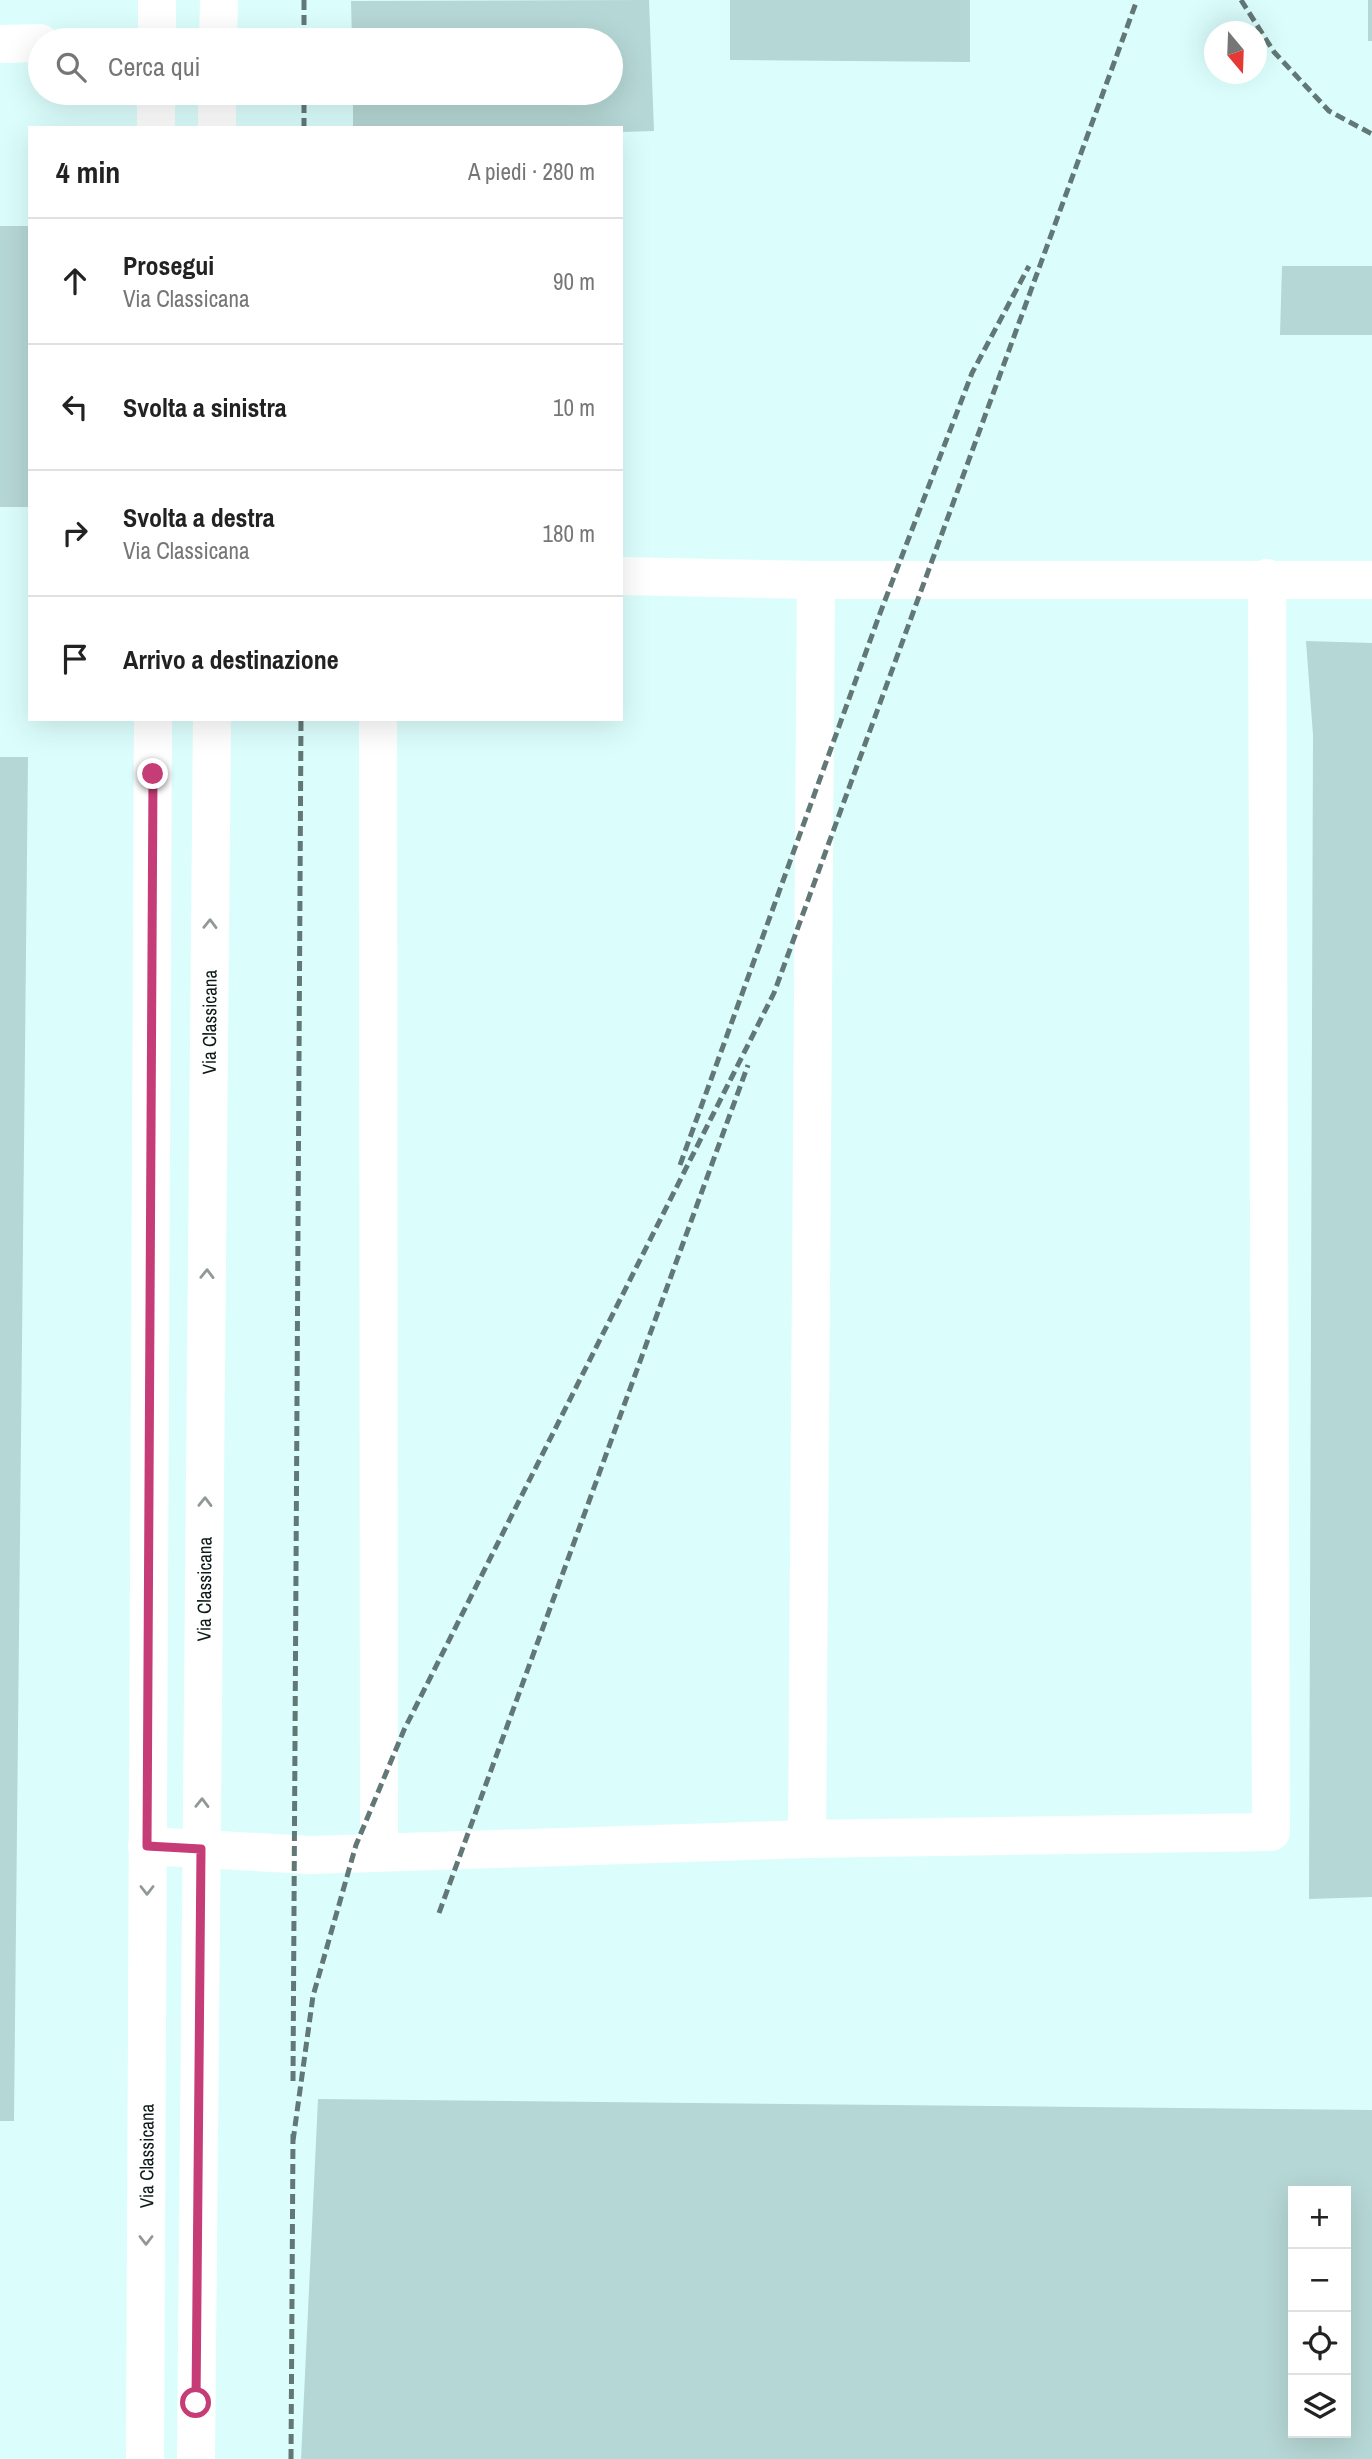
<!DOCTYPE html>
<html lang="it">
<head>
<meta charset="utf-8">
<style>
	body { margin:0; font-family:"Archivo Narrow",sans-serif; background:#f6f6f6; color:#222 }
	.controls { position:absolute; right:21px; bottom:21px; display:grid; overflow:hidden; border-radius:0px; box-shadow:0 7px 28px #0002 }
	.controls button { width:63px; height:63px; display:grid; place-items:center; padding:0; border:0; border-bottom:2px solid #e0e0e0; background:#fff; color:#222; font:35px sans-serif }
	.compass { position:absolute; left:1204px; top:21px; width:63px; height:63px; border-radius:50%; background:#fff; box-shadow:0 7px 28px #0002; rotate:161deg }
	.stop { position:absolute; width:21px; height:21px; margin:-16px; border:5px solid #c53c76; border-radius:50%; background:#fff }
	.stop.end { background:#c53c76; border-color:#fff; box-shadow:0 2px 7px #0008 }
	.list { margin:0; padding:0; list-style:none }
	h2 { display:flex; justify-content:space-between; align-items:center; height:91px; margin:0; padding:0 28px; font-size:30px }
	h2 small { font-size:23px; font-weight:400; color:#767676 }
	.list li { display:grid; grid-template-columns:46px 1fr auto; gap:21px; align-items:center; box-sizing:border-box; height:126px; padding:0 28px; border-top:2px solid #e0e0e0 }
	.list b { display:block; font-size:26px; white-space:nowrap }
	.list p { margin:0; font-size:23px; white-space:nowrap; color:#767676 }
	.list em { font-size:23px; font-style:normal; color:#767676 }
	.icon { flex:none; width:38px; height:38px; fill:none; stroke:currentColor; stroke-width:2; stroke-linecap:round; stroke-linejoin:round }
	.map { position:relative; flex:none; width:1372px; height:2459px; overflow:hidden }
	.search { position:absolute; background:#fff; box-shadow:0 7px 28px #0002; left:28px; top:28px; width:595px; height:77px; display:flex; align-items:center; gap:18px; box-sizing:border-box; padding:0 24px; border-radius:38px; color:#767676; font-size:26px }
	.panel { position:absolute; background:#fff; box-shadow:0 7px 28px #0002; left:28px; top:126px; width:595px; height:595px; border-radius:0px }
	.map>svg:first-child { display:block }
	.building { fill:#b5d7d5; fill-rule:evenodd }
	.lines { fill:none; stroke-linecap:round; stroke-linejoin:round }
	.minor { stroke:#fff; stroke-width:38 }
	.rail { stroke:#627877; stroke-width:5; stroke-dasharray:10 5; stroke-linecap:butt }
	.oneway { stroke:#929898 }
	.route { stroke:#c53c76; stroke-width:9 }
	.labels { text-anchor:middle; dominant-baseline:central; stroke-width:5; stroke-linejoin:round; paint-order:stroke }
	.street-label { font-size:19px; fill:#0d1a19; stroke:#dbfefd }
</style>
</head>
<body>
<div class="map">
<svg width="1372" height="2459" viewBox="0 0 1372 2459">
	<rect width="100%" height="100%" fill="#dbfefd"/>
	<!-- building -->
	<path class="building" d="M649,0l5,131 -33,1v-4h-268v-35h258v-53h-259l-1,-39z
		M730,0h240v62l-240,-2z
		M1368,0h4v41h-4z
		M0,226h30v281h-30z
		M1282,266h90v69h-92z
		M1306,641l66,2v1254l-63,2 4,-1164z
		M0,757h28l-14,1364h-14z
		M318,2099l1054,11v349h-1071zM1293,2191h53v242h-53z"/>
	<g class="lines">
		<!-- minor -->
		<g class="minor">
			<path d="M157,40v-40"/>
			<path d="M218,40l1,-40"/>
			<path d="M0,44l40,-1"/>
			<path d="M156,128v-35"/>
			<path d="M217,128v-35"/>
			<path d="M621,576l195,4h556"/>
			<path d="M378,719l1,1133"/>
			<path d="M807,1839l9,-1259"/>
			<path d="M147,1846l164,9 496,-16 464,-7 -4,-1254"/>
			<path id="s1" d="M145,2459l8,-1740"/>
			<path id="s2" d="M196,2459l16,-1740"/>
		</g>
		<!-- rail -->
		<path class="rail" d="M1241,0l33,52 55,59 43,23
			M304,40v-40
			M304,128v-35
			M680,1165l199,-549 93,-243 57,-107
			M439,1913l309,-848
			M293,2081l8,-1362
			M293,2141l20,-145 43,-151 48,-115 370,-737 363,-993
			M291,2459l2,-325"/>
	</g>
	<!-- one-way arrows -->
	<defs><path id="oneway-chevron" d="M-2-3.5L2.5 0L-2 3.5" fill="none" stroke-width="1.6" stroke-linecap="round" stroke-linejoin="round" transform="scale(1.75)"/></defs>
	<g class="oneway">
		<use href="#oneway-chevron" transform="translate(210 924) rotate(-89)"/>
		<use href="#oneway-chevron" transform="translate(207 1274) rotate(-89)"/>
		<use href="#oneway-chevron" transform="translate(205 1502) rotate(-89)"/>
		<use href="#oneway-chevron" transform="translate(202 1803) rotate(-89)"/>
		<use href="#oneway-chevron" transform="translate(147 1890) rotate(90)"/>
		<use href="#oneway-chevron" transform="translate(146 2240) rotate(90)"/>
	</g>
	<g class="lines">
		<!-- route -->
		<path class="route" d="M153,774l-6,1072 54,3 -5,554"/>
	</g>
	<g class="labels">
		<!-- street labels -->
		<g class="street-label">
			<text stroke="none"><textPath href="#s2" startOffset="1437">Via Classicana</textPath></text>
			<text stroke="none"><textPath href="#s2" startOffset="870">Via Classicana</textPath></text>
			<text stroke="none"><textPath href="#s1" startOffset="303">Via Classicana</textPath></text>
		</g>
	</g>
</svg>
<div class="controls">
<button>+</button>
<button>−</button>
<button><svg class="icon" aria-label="locate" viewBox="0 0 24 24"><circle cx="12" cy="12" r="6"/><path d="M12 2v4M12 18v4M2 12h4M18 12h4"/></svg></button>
<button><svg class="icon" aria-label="layers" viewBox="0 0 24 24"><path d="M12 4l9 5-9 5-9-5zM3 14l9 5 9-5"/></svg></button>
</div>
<svg class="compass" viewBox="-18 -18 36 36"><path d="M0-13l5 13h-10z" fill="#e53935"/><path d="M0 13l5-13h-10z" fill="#767676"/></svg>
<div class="stop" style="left:196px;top:2403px"></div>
<div class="stop end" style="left:153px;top:774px"></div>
<div class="search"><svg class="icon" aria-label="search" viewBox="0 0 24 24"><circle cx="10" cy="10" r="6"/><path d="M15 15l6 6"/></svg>Cerca qui</div>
<section class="panel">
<h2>4 min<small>A piedi · 280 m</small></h2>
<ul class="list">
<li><svg class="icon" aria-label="ahead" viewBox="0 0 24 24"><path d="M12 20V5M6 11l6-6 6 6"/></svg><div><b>Prosegui</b><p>Via Classicana</p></div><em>90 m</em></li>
<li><svg class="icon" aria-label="left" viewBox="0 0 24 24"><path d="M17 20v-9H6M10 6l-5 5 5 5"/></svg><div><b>Svolta a sinistra</b></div><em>10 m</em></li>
<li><svg class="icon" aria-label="right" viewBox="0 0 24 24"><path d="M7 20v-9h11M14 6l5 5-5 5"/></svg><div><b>Svolta a destra</b><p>Via Classicana</p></div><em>180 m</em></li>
<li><svg class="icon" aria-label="arrive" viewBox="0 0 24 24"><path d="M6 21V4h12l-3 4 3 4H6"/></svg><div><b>Arrivo a destinazione</b></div></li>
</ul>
</section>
</div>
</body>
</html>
